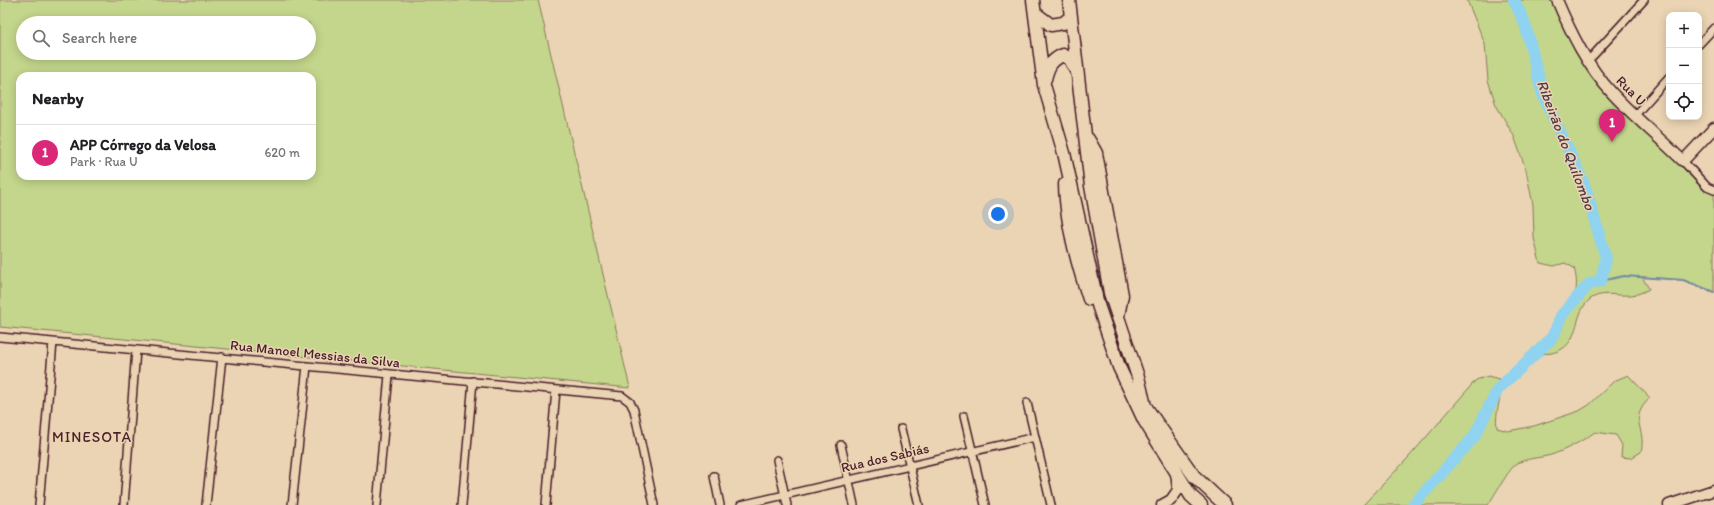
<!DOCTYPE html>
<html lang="en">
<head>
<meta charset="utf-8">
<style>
	body { margin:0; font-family:Itim,sans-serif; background:#f2f2f2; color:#202124 }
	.controls { position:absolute; right:12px; top:12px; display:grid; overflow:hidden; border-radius:8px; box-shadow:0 2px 10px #0003 }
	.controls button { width:36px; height:36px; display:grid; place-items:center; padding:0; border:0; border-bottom:1px solid #e0e0e0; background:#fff; color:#202124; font:20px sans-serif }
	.you { position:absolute; left:998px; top:214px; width:14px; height:14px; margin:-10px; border:3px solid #fff; border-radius:50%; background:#1a73e8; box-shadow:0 0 0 6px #1a73e833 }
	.badge { display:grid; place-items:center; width:26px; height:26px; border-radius:50%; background:#db2777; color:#fff; font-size:13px; font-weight:700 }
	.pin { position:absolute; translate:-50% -33px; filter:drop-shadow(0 1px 2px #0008) }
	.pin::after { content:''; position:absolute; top:21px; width:14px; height:12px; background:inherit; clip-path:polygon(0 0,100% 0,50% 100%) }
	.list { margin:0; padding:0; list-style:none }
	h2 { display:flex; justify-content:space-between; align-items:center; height:52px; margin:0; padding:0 16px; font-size:17px }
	h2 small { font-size:13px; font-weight:400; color:#757577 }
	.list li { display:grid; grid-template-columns:26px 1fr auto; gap:12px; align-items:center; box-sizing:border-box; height:56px; padding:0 16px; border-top:1px solid #e0e0e0 }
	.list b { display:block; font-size:15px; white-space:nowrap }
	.list p { margin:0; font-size:13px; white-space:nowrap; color:#757577 }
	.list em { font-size:13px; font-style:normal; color:#757577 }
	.icon { flex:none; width:22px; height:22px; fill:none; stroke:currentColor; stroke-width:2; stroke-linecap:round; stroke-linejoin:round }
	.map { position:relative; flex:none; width:1714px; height:505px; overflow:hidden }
	.search { position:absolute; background:#fff; box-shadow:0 2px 10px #0003; left:16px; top:16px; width:300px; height:44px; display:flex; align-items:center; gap:10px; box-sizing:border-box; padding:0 14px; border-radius:22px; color:#757577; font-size:15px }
	.panel { position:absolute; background:#fff; box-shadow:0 2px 10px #0003; left:16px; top:72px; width:300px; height:108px; border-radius:12px }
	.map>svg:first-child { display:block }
	.green { fill:#c3d68b; stroke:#867a5b; fill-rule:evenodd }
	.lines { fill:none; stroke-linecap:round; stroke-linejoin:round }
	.stream { stroke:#738ba2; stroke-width:2 }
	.river { stroke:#8fd3f1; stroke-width:12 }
	.street-casing { stroke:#4a1f2b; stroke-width:10 }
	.secondary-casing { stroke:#4a1f2b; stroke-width:13 }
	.primary-casing { stroke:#4a1f2b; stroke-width:15 }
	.street { stroke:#ead4b3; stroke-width:7 }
	.secondary { stroke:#ead4b3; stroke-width:10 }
	.primary { stroke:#ead4b3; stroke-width:12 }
	.labels { text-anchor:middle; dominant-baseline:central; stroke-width:3; stroke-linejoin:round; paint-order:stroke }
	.street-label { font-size:14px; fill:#4a1f2b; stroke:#ead4b3 }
	.water-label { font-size:15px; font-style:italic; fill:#543a49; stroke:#ead4b3 }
	.neighbourhood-label { font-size:15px; letter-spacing:1px; fill:#4a1f2b; stroke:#ead4b3 }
</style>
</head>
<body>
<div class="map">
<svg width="1714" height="505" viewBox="0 0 1714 505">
	<rect width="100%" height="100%" fill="#ead4b3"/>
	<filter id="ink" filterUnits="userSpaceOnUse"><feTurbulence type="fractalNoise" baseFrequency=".025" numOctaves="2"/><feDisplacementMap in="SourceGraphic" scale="8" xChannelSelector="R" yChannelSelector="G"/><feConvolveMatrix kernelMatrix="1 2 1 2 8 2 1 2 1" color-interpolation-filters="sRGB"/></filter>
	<g filter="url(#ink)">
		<!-- green -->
		<path class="green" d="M0,0h538l92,388 -630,-61zM23,23h286v30h-286zM20,76h292v100h-292z
			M1467,0h87l52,92 108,97v103l-31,-12 -41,-3 7,12c-4,2 -8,4 -12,5 -15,4 -32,-4 -45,4 -20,13 -10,43 -34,53 -10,4 -16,3 -26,-2 15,-7 14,-11 25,-22 15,-18 24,-36 17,-59l-9,-5 -11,3 -14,-3 -6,-25 -1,-33 -7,-35 -12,-34 -18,-31 -8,-25 -3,-36z
			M1628,375l22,23c-23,22 -3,29 -9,54l-10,6 -10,-1 1,-12 -6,-10 -21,-3c-13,9 -29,18 -44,23 -10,3 -26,3 -35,9 -7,5 -22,32 -28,41h-125l45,-47 68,-78 12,-4 11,3c5,18 -5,31 -2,49l11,3 26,-5 45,-15 10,-6 25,-24z"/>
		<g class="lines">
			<!-- stream -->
			<path class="stream" d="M1601,281l23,-5 59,4 31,12"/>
			<!-- river -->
			<path class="river" d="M1413,505l61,-68 24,-48 55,-52 8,-21 28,-32 12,-3 5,-23 -22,-74 -41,-89 -18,-71 -11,-24"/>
			<!-- street casing -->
			<g class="street-casing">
				<path id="street" d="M1699,44l15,-16
					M1588,61l56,-61
					M1635,115l34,-38
					M1683,161l24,26 7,3
					M0,337l622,59 8,6 4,8 20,95
					M1027,403l24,102
					M964,416l21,89
					M901,429l18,76
					M841,445l13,60
					M777,460l10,45
					M714,476l6,29
					M39,505l14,-163
					M124,505l12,-155
					M206,505l16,-148
					M292,505l15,-139
					M377,505l12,-130
					M462,505l11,-124
					M546,505l10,-115
					M741,505l294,-68"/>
			</g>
			<!-- secondary casing -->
			<g class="secondary-casing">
				<path id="secondary" d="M1557,0c14,33 30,66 55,93 22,24 48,45 71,68l31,-33
					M1162,505l9,-5 7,-10 -2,-18
					M1669,505l45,-15"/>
			</g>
			<!-- primary casing -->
			<g class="primary-casing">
				<path id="primary" d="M1033,0l11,85 20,68 34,152 21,62 25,53 47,76 10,9
					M1069,0l22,186 19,107 28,84 7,29 49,70 31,29
					M1035,13l16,12 12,-2 8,-6
					M1045,79c3,-12 6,-19 18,-24l7,4 6,12
					M1088,139l8,14 26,142 -4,21
					M1065,184c1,38 12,79 24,115"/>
			</g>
			<!-- street -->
			<use href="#street" class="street"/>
			<!-- secondary -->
			<use href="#secondary" class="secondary"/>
			<!-- primary -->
			<use href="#primary" class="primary"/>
		</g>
	</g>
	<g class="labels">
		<!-- street labels -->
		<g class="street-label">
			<text transform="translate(1631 91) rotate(45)">Rua U</text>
			<text transform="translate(315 354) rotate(6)">Rua Manoel Messias da Silva</text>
			<text transform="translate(885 458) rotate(-13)">Rua dos Sabiás</text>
		</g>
		<!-- water labels -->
		<g class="water-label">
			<text transform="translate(1566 145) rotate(69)">Ribeirão do Quilombo</text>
		</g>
		<!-- neighbourhood labels -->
		<g class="neighbourhood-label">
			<text x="92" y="437">MINESOTA</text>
		</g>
	</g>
</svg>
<div class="controls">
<button>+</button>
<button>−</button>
<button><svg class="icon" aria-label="locate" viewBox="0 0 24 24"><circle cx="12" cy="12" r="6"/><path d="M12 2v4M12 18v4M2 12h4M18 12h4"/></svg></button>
</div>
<div class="you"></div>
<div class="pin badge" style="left:1612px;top:142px">1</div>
<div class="search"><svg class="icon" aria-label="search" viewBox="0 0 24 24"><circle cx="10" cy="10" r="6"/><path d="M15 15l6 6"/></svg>Search here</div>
<section class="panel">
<h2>Nearby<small></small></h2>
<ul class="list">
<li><span class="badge">1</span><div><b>APP Córrego da Velosa</b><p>Park · Rua U</p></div><em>620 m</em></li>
</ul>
</section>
</div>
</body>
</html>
